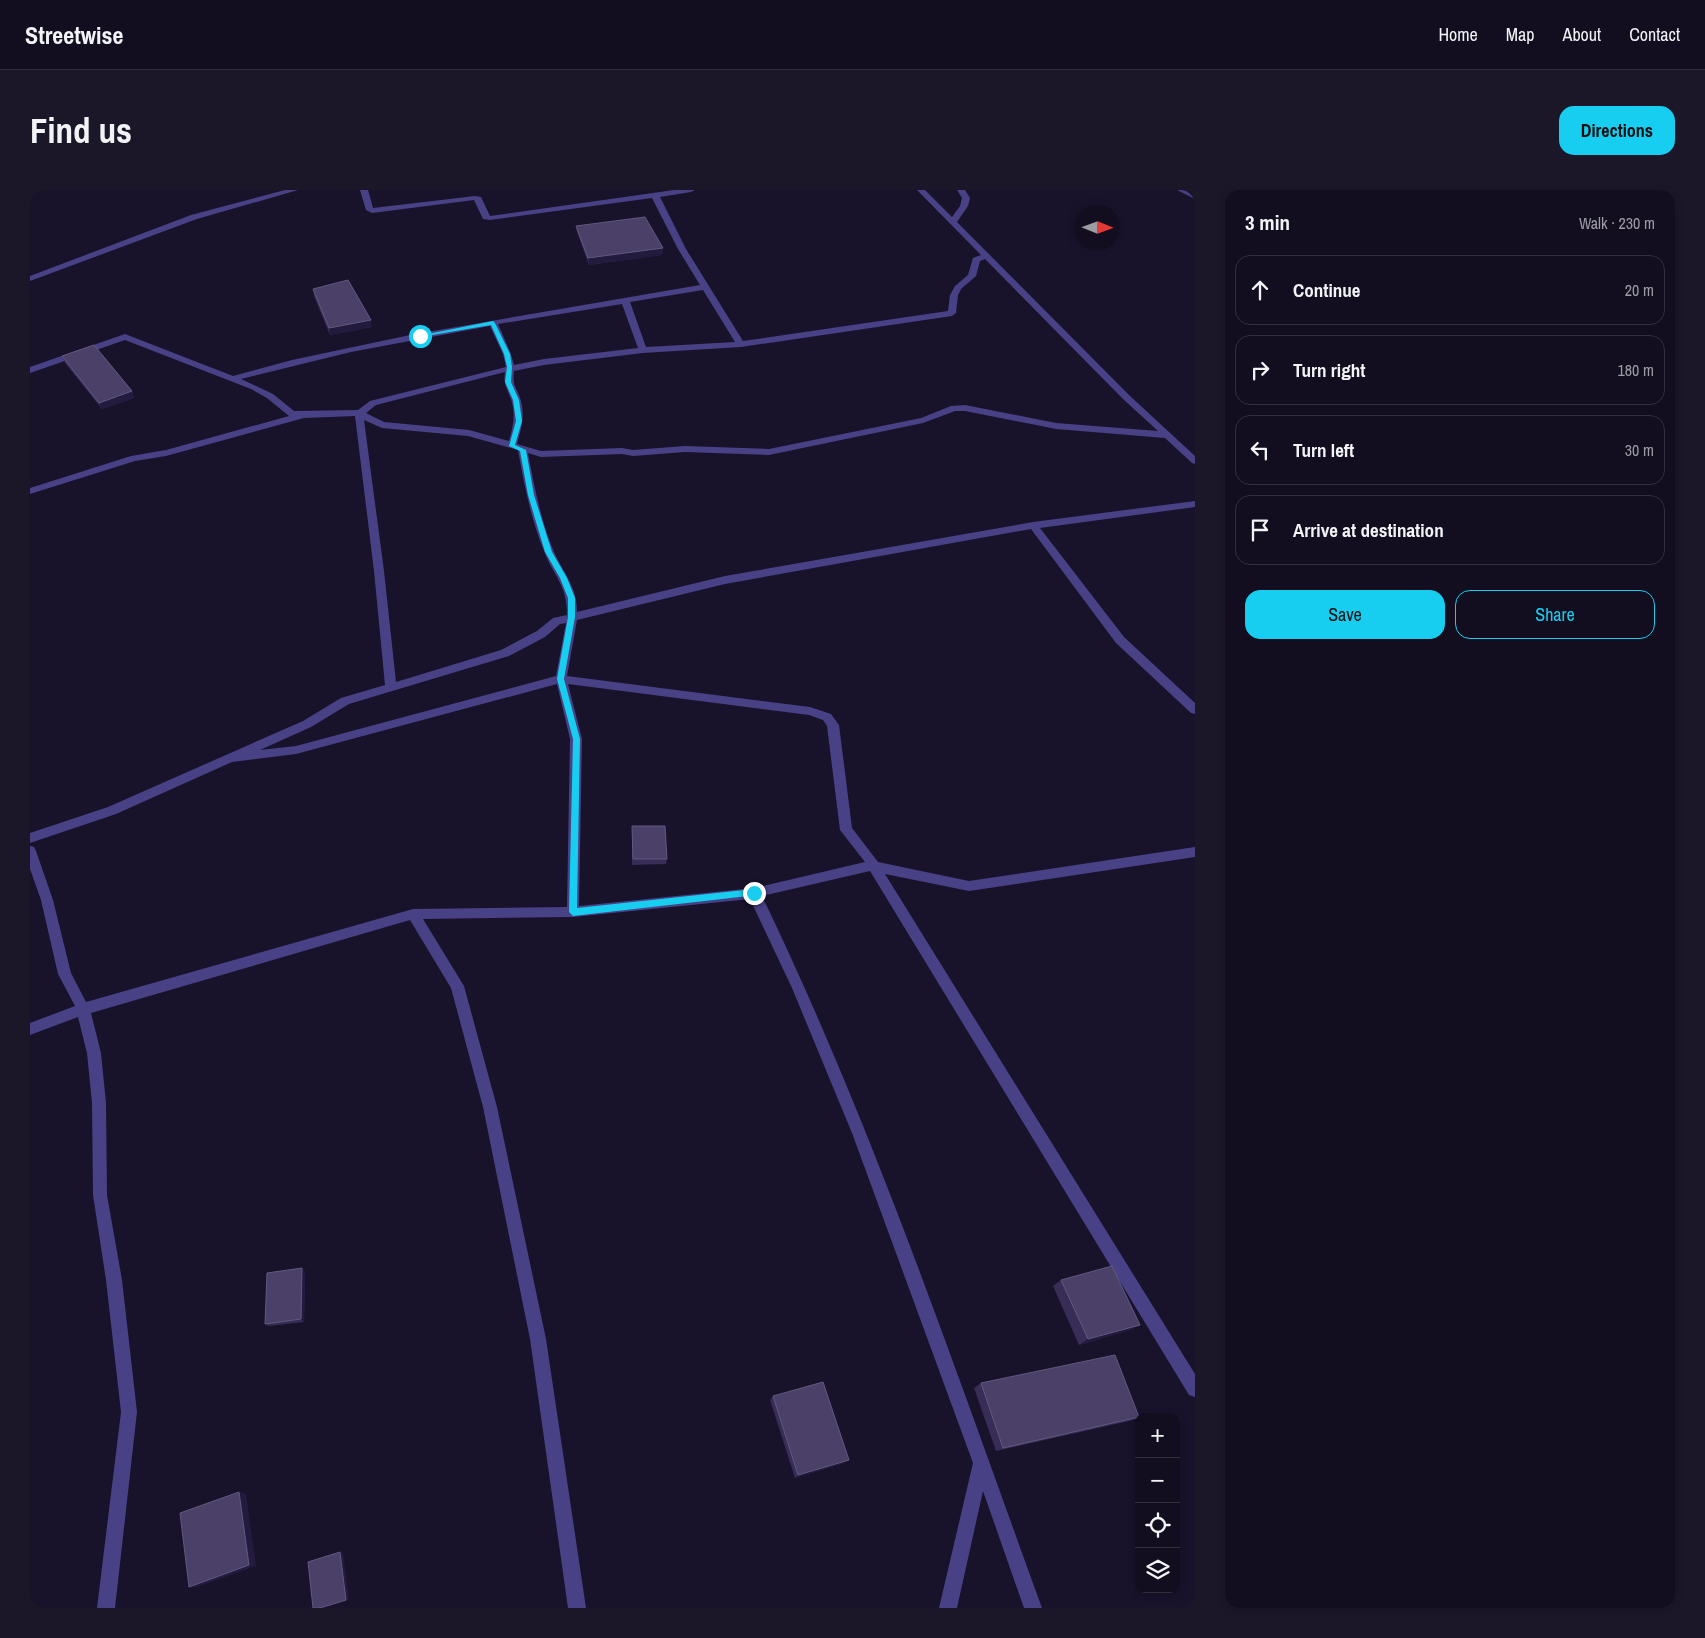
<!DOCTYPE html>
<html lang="en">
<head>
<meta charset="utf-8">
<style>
	body { margin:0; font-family:"Archivo Narrow",sans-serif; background:#1b1729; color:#f1f3f6 }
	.controls { position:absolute; right:15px; bottom:15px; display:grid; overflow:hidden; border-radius:10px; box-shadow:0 2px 8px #0003 }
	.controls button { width:45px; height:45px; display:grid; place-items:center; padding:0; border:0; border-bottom:1px solid #312e3e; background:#120e20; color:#f1f3f6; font:25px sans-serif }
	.compass { position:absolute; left:1045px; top:15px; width:45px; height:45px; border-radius:50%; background:#120e20; box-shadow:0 2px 8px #0003; rotate:91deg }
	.stop { position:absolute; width:15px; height:15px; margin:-11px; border:4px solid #18cef0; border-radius:50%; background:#fff }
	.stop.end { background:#18cef0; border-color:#fff; box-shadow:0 1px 5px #0008 }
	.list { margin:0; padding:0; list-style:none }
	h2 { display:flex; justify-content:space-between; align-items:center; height:65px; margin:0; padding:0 20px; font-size:21px }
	h2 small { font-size:16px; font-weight:400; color:#9c9ca5 }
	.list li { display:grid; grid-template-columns:32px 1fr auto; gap:15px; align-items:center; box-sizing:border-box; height:70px; margin:0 10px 10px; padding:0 10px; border:1px solid #312e3e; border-radius:15px }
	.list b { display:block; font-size:19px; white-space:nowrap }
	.list em { font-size:16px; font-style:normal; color:#9c9ca5 }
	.actions { display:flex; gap:10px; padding:15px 20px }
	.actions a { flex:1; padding:11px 0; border:1px solid #18cef0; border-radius:15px; text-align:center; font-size:18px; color:#18cef0 }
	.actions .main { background:#18cef0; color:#111 }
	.icon { flex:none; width:28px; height:28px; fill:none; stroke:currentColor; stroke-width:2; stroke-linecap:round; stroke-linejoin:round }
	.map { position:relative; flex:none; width:1165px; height:1418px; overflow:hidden; border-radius:15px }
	header { display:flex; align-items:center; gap:30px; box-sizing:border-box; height:70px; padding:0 25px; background:#120e20; border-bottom:1px solid #312e3e }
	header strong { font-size:24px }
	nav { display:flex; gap:28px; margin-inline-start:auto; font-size:18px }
	.intro { display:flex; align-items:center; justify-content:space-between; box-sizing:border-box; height:120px; padding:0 30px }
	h1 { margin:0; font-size:35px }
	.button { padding:12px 22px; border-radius:15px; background:#18cef0; color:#111; font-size:18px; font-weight:700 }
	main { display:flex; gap:30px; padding:0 30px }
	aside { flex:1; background:#120e20; border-radius:15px; box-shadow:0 2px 8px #0003 }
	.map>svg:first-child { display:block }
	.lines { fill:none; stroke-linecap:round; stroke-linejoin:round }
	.street { fill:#484186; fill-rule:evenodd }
	.wall { fill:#382d57 }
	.shaded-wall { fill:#231b3d }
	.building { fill:#4a4068; stroke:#625980 }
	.route { fill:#18cef0 }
</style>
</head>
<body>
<header>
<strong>Streetwise</strong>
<nav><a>Home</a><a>Map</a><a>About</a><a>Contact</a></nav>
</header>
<div class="intro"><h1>Find us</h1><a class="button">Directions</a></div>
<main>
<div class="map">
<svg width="1165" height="1418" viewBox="0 0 1165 1418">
	<rect width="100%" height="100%" fill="#18132a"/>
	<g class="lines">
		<!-- street -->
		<path class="street" d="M255,0h13l-101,29 -167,62v-5l161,-61z
			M330,0h8l5,18 102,-12 6,1 9,19 184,-26h21l-4,2 -31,5 26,52 57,92 205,-30 2,-16 5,-9 13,-11 5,-17 8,-3 -64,-65h8l27,27 8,-11 2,-8 -5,-8h8l5,8 -2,8 -11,16 172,173 66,61v8l-3,-1 -27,-25 -109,-9 -91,-18h-10l-32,12 -154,32 -84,-3 -52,4 -11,-2 -81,3 -13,-4c6,33 13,68 26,99 10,22 23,34 23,60l148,-36 308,-54 162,-21v6l-155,21 84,109 71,66v11l-4,-1 -75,-70 -85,-114 -306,55 -148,36 -10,56 243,31 21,7 8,11 13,103 26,34 91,19 226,-34v10l-226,34 -84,-17 310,500v23l-6,-2 -319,-524 -108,25c111,230 193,473 280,712h-18l-41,-117 -26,117h-18l34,-145 -121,-330 -60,-145 -42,-89 -177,18 -150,2 41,67 33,121 49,232 40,269h-18l-38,-269 -47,-232 -32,-119 -41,-68 -319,93 10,40 5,50 1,92 15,85 15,132 -22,196h-18l24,-196 -15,-132 -13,-85 -1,-92 -5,-50 -9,-36 -48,18v-12l45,-17 -17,-32 -17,-74 -11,-31v-23l4,1 2,4 17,49 18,73 15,29 327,-93 154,-2 3,-168 -13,-55 -261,70 -64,8 -116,52 -86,29v-10l78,-26 195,-86 38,-23 44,-13 -11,-114 -19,-155 -51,2 -138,38 -31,5 -105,33v-6l101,-32 35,-6 123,-34 -22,-18 -16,-9 -126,-49 -95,33v-6l95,-33 108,42 59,-16 118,-25 290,-50 -22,-36 -26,-51 -162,22 -7,-1 -9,-19 -102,13 -6,-3zM955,69l138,140 35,32 -102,-8 -91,-18 -14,1 -30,12 -152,31 -84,-3 -52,4 -11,-2 -81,3 -24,-7c4,-15 8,-27 4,-43 -4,-14 -9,-14 -7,-30l30,-6 99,-12 98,-6 211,-31 4,-3 2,-18 3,-6 15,-13 4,-15zM673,100l32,52 -89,5 -16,-45zM592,114l16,44 -94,11 -30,6 -3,-11 -13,-30zM460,136l13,28 3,13 -136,34 -12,9 -64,1 -21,-17 -32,-15 110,-27zM475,182c-2,11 2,17 6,27 5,15 2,28 -2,42l-40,-11 -85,-8 -18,-9 10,-8zM334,230l18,8 86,8 50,14c6,34 13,69 26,101 10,26 23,33 23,64l-14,3 -16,13 -36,19 -105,32 -12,-111zM536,433l-10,53 -260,70 -36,4 51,-23 38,-23 160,-48 36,-19 15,-13zM538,494l241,31 14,5 4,6 13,104 25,32 -111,26 -175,18 3,-167z
			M1147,0h10l8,4v5z"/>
	</g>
	<!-- wall -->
	<path class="wall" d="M546,36l87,22 -1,7 -73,10 -12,-33z
		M283,99l59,38 -42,8 -16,-39z
		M32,166l70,35 2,7 -32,11 -37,-46z
		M602,642l35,27 -1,5 -34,1z
		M275,1081l-1,51 -36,4 -3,-2z
		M1031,1090l79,45 -10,5 -51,15 -26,-59z
		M951,1193l158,35 -10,3 -133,30 -22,-63z
		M743,1206l71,67 -49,15 -25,-78z"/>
	<!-- shaded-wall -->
	<path class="shaded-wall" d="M633,58l-1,7 -73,10 -1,-7z
		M341,130l1,7 -42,8 -1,-7z
		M102,201l2,7 -32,11 -3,-6z
		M272,1078l3,3 -1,51 -3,-3z
		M1110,1135l-10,5 -51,15 9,-6z
		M819,1270l-5,3 -49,15 3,-3z
		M209,1302l7,2 10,72 -59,21h-8z
		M310,1362l3,1 6,47 -26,8h-3z"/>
	<!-- building -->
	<path class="building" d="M615,27l18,31 -75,10 -12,-32z
		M318,90l23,40 -42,8 -16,-39z
		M64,155l38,46 -33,12 -37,-47z
		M602,636h33l2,33h-34z
		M1082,1076l28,59 -52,14 -27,-59z
		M272,1078l-1,51 -36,5 2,-51z
		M1085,1165l24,62 -136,31 -22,-65z
		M793,1192l26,78 -51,15 -25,-79z
		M209,1302l10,73 -60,22 -9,-74z
		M310,1362l6,48 -26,8h-7l-5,-46z"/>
	<!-- route -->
	<path class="route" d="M463,131l2,2 15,31 2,13 -1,15 8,18 3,21 -7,24 11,5 8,45 18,57 15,26 8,20v19l-11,62 16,60 -3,169 177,-19 4,4 -1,2 -184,21 -4,-4 4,-173 -16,-60 11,-62v-19l-8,-20 -15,-26 -17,-57 -8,-44 -11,-5 7,-25 -3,-21 -8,-18 2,-15 -3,-13 -13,-29 -71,12 -2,-1z"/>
</svg>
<div class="controls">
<button>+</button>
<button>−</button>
<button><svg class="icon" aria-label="locate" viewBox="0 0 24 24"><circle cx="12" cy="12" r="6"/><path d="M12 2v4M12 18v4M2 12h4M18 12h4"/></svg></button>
<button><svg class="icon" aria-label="layers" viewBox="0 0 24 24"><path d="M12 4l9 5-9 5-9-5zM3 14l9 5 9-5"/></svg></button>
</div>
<svg class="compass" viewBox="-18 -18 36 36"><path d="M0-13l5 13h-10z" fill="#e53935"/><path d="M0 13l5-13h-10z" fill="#9c9ca5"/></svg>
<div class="stop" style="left:390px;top:146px"></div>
<div class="stop end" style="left:724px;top:703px"></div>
</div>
<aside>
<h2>3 min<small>Walk · 230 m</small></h2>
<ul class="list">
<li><svg class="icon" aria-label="ahead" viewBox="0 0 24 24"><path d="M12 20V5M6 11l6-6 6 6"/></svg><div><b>Continue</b></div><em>20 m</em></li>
<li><svg class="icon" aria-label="right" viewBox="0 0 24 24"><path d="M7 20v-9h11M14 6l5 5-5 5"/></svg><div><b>Turn right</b></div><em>180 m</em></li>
<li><svg class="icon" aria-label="left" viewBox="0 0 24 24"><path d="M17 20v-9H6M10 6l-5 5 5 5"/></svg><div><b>Turn left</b></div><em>30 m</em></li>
<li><svg class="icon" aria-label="arrive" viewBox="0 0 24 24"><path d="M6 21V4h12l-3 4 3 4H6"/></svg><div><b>Arrive at destination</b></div></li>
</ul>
<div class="actions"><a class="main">Save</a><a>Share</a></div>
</aside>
</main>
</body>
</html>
